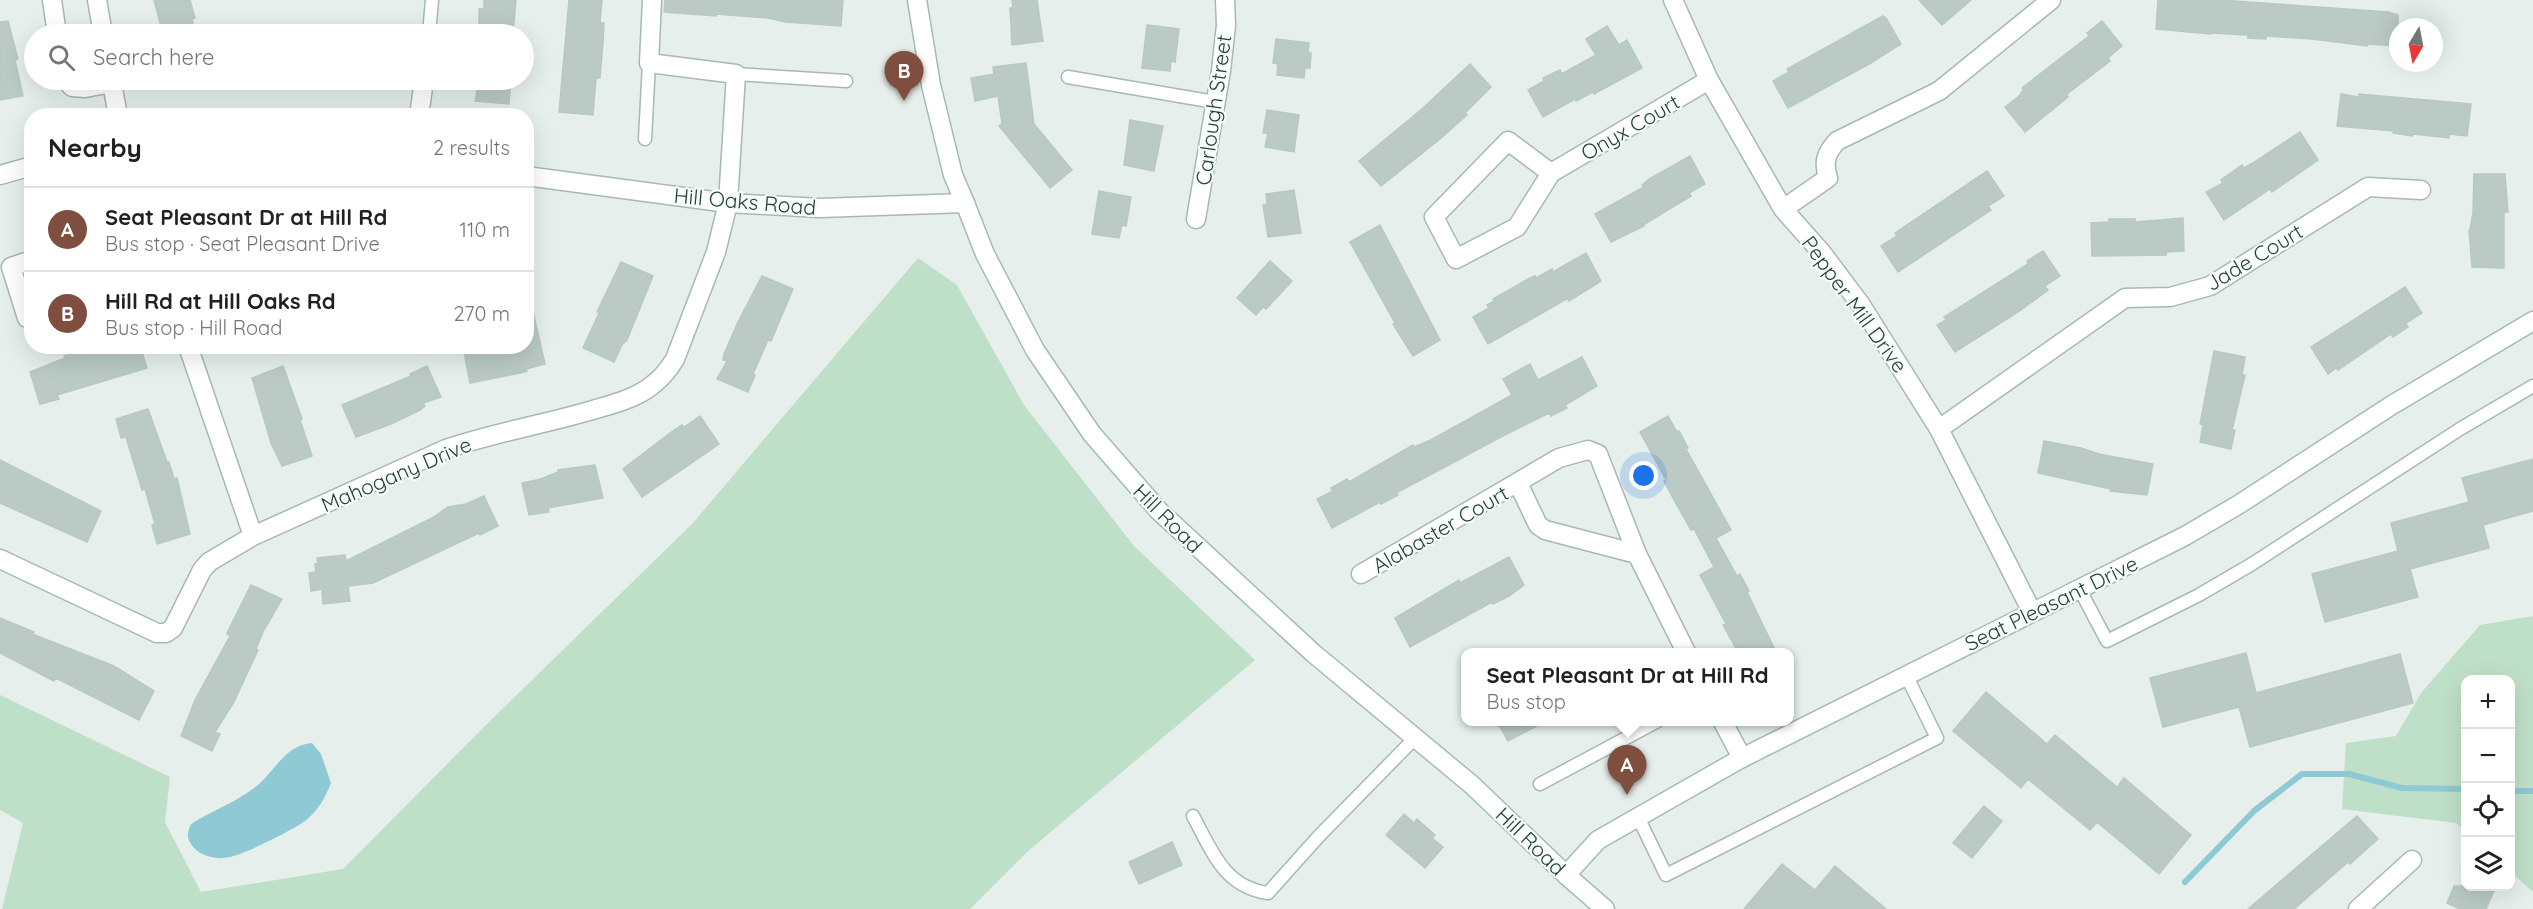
<!DOCTYPE html>
<html lang="en">
<head>
<meta charset="utf-8">
<style>
	body { margin:0; font-family:Quicksand,sans-serif; background:#f6f6f6; color:#202124 }
	.controls { position:absolute; right:18px; bottom:18px; display:grid; overflow:hidden; border-radius:12px; box-shadow:0 6px 24px #0002 }
	.controls button { width:54px; height:54px; display:grid; place-items:center; padding:0; border:0; border-bottom:2px solid #e0e0e0; background:#fff; color:#202124; font:30px sans-serif }
	.compass { position:absolute; left:2389px; top:18px; width:54px; height:54px; border-radius:50%; background:#fff; box-shadow:0 6px 24px #0002; rotate:190deg }
	.you { position:absolute; left:1644px; top:476px; width:21px; height:21px; margin:-15px; border:4px solid #fff; border-radius:50%; background:#1a73e8; box-shadow:0 0 0 9px #1a73e833 }
	.badge { display:grid; place-items:center; width:39px; height:39px; border-radius:50%; background:#7f4e3f; color:#fff; font-size:20px; font-weight:700 }
	.pin { position:absolute; translate:-50% -50px; filter:drop-shadow(0 2px 3px #0008) }
	.pin::after { content:''; position:absolute; top:32px; width:21px; height:18px; background:inherit; clip-path:polygon(0 0,100% 0,50% 100%) }
	.popup { position:absolute; left:1461px; top:648px; width:333px; height:78px; box-sizing:border-box; display:grid; place-content:center; border-radius:12px; background:#fff; filter:drop-shadow(0 2px 4px #0005); font-size:20px; white-space:nowrap; color:#757577 }
	.popup b { font-size:22px; color:#202124 }
	.popup::after { content:''; position:absolute; left:50%; top:100%; margin-left:-12px; border:12px solid transparent; border-top-color:#fff }
	.list { margin:0; padding:0; list-style:none }
	h2 { display:flex; justify-content:space-between; align-items:center; height:78px; margin:0; padding:0 24px; font-size:26px }
	h2 small { font-size:20px; font-weight:400; color:#757577 }
	.list li { display:grid; grid-template-columns:39px 1fr auto; gap:18px; align-items:center; box-sizing:border-box; height:84px; padding:0 24px; border-top:2px solid #e0e0e0 }
	.list b { display:block; font-size:22px; white-space:nowrap }
	.list p { margin:0; font-size:20px; white-space:nowrap; color:#757577 }
	.list em { font-size:20px; font-style:normal; color:#757577 }
	.icon { flex:none; width:33px; height:33px; fill:none; stroke:currentColor; stroke-width:2; stroke-linecap:round; stroke-linejoin:round }
	.map { position:relative; flex:none; width:2533px; height:909px; overflow:hidden }
	.search { position:absolute; background:#fff; box-shadow:0 6px 24px #0002; left:24px; top:24px; width:510px; height:66px; display:flex; align-items:center; gap:15px; box-sizing:border-box; padding:0 21px; border-radius:33px; color:#757577; font-size:22px }
	.panel { position:absolute; background:#fff; box-shadow:0 6px 24px #0002; left:24px; top:108px; width:510px; height:246px; border-radius:24px }
	.map>svg:first-child { display:block }
	.green { fill:#bfe0c8 }
	.water { fill:#8ec9d4 }
	.lines { fill:none; stroke-linecap:round; stroke-linejoin:round }
	.stream { stroke:#8ec9d4; stroke-width:6 }
	.building { fill:#bbcac4; stroke:#b8c9c2; stroke-width:1.5 }
	.lane-casing { stroke:#a8b8b2; stroke-width:15 }
	.street-casing { stroke:#a8b8b2; stroke-width:21 }
	.secondary-casing { stroke:#a4bbb3; stroke-width:21 }
	.lane { stroke:#fff; stroke-width:12 }
	.street { stroke:#fff; stroke-width:18 }
	.secondary { stroke:#fff; stroke-width:18 }
	.labels { text-anchor:middle; dominant-baseline:central; stroke-width:4.5; stroke-linejoin:round; paint-order:stroke }
	.street-label { font-size:21px; fill:#24423a; stroke:#f7fbf9 }
</style>
</head>
<body>
<div class="map">
<svg width="2533" height="909" viewBox="0 0 2533 909">
	<rect width="100%" height="100%" fill="#e6efeb"/>
	<!-- green -->
	<path class="green" d="M918,258l39,27 67,120 110,141 121,114 -228,192 -57,57h-968l21,-86 -23,-13v-115l170,82 -5,45 36,70 142,-23 144,-145 205,-200z
		M2533,616v276l-22,-20 -1,-192h-44l-1,151 -9,-8 -114,-14 4,-66 50,-7 25,-43 59,-68z"/>
	<!-- water -->
	<path class="water" d="M312,743l9,11 10,29c-6,15 -13,28 -26,38 -16,11 -56,31 -75,36 -11,3 -27,0 -35,-8 -8,-9 -9,-14 -4,-25 22,-14 47,-22 68,-40 18,-16 26,-38 53,-41z"/>
	<g class="lines">
		<!-- stream -->
		<path class="stream" d="M2510,791h23
			M2185,882l69,-71 48,-37h47l53,14 64,1"/>
	</g>
	<!-- building -->
	<path class="building" d="M154,0h36l5,18 -3,1 3,15h-32z
		M484,0h32l-3,34h-34v-25h5z
		M569,0h33l-2,23h4l-1,19 -3,36h-4l-3,37 -34,-3z
		M665,0h178l-2,26 -55,-4 -18,-4 -52,-4v2l-52,-4z
		M1012,0h25l6,41 -31,4 -2,-37h3z
		M1919,0h52l-29,25z
		M2158,0h62l168,12 10,3v31l-31,-2v2l-55,-7 -46,-3v3l-18,-1v-3l-37,-2v1l-55,-5z
		M1883,16l3,2 15,26 -32,20 -81,44 -15,-27 16,-9 -2,-3z
		M8,21l10,38 -3,1 8,36 -23,4v-78z
		M2102,21l20,25 -14,12 2,3 -43,33 1,3 -43,35 -20,-25 14,-11 5,-7 -2,-1 67,-52 -2,-3z
		M1147,25l32,4 -4,33 -4,-1 -1,10 -28,-3z
		M1607,26l12,19 8,-5 15,28 -48,26 -1,-2 -17,9 -1,-2 -32,18 -15,-27 16,-9 -1,-3 17,-8 2,4 32,-18 2,-1 -10,-16z
		M1276,39l33,4 -1,9 3,1 -1,15h-5l-1,10 -27,-3 1,-11 -5,-1z
		M1026,63l8,61 38,46 -22,18 -51,-62 3,-2 -4,-28 -23,5 -4,-23 23,-4 -1,-7z
		M1470,64l21,23 -26,26 2,2 -27,24 -59,47 -22,-25 63,-52z
		M479,80h32l-2,24 -34,-3z
		M2341,94l18,3v-3l112,10 -4,32 -18,-2v4l-36,-4 -1,2 -19,-3 1,-2 -57,-5z
		M1267,110l32,5 -5,37 -29,-5 3,-14h-5z
		M1130,120l33,6 -9,45 -30,-6z
		M2300,132l18,28 -46,32 -2,-3 -46,31 -18,-28 17,-9 -2,-3 21,-15 2,3 9,-5z
		M1690,156l15,28 -16,9 2,3 -48,29 1,1 -33,16 -16,-28 49,-27 -2,-2 7,-6z
		M1987,171l17,25 -16,10 3,4 -93,62 -17,-26 16,-10 -2,-3z
		M2474,174h31l3,38h-4v56l-32,-1 -3,-37h1l3,-18z
		M1294,190l7,43 -33,4 -5,-32 4,-1 -1,-10z
		M1099,191l32,6 -5,29 -4,-1 -3,13 -27,-4z
		M2183,218l1,33 -18,1v3l-74,1 -1,-33 18,-1v-3h26v3z
		M1380,225l60,115 -27,16 -20,-32 2,-1 -45,-81z
		M2043,251l17,25 -15,10 3,4 -30,22 -63,40 -18,-27 9,-5 -2,-3 84,-53 -1,-3z
		M1586,253l15,28 -32,20 -1,-3 -80,46 -15,-27 16,-9 -2,-3 7,-4 -1,-2 35,-20 7,-3 1,2 16,-9 1,3z
		M1270,261l22,20 -26,28 -3,-2 -7,8 -19,-17z
		M621,262l32,14 -26,64 -5,5 -8,17 -31,-14 16,-35 -2,-1z
		M762,276l31,13 -22,52 -3,-1 -15,34 2,1 -7,17 -31,-13 10,-18 -4,-1 1,-6 15,-34z
		M2405,287l17,26 -16,10 2,4 -15,10 -2,-3 -53,36 -2,-2 -8,6 -17,-27z
		M533,312l12,52 -19,5 1,2 -7,2 -50,10 -6,-31 27,-6h35v-33z
		M96,346h44l7,22 -90,27 2,4 -19,5 -10,-32 35,-14 -1,-2z
		M2214,351l31,6 -3,18h3l-13,55h3l-4,19 -31,-7 3,-17 -3,-1z
		M1582,357l15,29 -32,19 2,3 -16,8 -2,-3 -50,25 -103,55 2,2 -17,9 -1,-2 -48,26 -15,-29 16,-8 -2,-3 16,-9 2,3 64,-37 1,2 17,-7 81,-45 -9,-16 27,-15 8,16z
		M283,366l19,53 -2,1 12,36 -30,10 -11,-23 -19,-65z
		M427,366l14,31 -18,6 2,3 -5,4 -29,14 -35,13 -14,-32 69,-29 -1,-2z
		M148,409l19,53h2l5,17 3,-1 13,56 -33,10 -5,-19 3,-1 -10,-35 -3,1 -16,-53 -5,1 -5,-19z
		M700,416l19,28 -77,53 -19,-28 51,-39 8,-5 2,2z
		M1668,416l9,16 2,-1 9,17 -2,1 45,81 -15,8 21,38 3,-2 9,17 -2,1 29,60h-38l-15,-27 3,-1 -26,-49 14,-8 -20,-38 -3,1 -18,-32 -9,-17 2,-1 -26,-48z
		M2044,441l37,7 18,6 54,10 -6,31 -37,-4 1,-2 -73,-16z
		M2533,459v52l-50,14 6,23 -79,21 8,28 -93,25 -13,-48 86,-23 -7,-28 78,-21 -7,-24z
		M0,460l101,51 -14,31 -87,-39z
		M595,465l8,33 -55,10 1,4 -20,3 -7,-32 19,-4 17,-7v-2z
		M484,496l14,30 -18,9 -1,-2 -106,50 -25,3 2,15 -27,3 -1,-15 -11,2 -2,-18 7,-1 -1,-8 3,-1 -1,-5 28,-3 1,6 86,-43 16,-11 18,-3z
		M1509,557l15,28 -15,11 -16,8 -1,-2 -82,45 -15,-29 64,-38 1,3z
		M251,585l31,14 -19,33 -7,17 2,1 -24,52 -19,30 5,2 -8,17 -31,-15 14,-36 35,-64 -3,-2 2,-5z
		M0,618l34,14 -2,2 82,32 40,25 -15,29 -83,-42 -2,3 -54,-28z
		M2246,653l10,40 144,-39 13,49 -163,44 -11,-40 -76,20 -13,-49z
		M1986,692l61,52 8,-9 62,52 7,-9 67,57 -32,39 -62,-52 -7,8 -62,-51 -7,9 -68,-57z
		M1497,722h47l-36,19z
		M1984,806l18,15 -30,37 -19,-15z
		M1404,814l10,9 3,-4 18,16 -3,3 11,9 -18,21 -39,-33z
		M2357,816l21,23 -28,25 -2,-2 -54,47h-46z
		M1172,842l10,23 -43,19 -10,-22z
		M1782,864l33,26 20,-24 51,43h-142z
		M2454,886h42l-10,23h-26l-13,-6z"/>
	<g class="lines">
		<!-- lane casing -->
		<g class="lane-casing">
			<path id="lane" d="M429,34l3,-34
				M736,74l110,7
				M1068,77l147,25
				M645,139l4,-76
				M2080,590l27,51 92,-46 53,-31 208,-135 73,-43
				M1540,784l116,-62
				M1193,816c19,35 31,71 75,77l51,-57 96,-98
				M1638,817l28,58 271,-137 -31,-63"/>
		</g>
		<!-- street casing -->
		<g class="street-casing">
			<path id="street" d="M52,0l5,34
				M97,0l6,34
				M1673,0l36,80 74,129 39,44 39,52 78,124 93,183
				M66,80l6,7 13,1 27,-5v-3
				M112,83l6,33
				M419,116l5,-36
				M1551,173l-43,-32 -74,76 22,42 61,-32 34,-54 158,-93
				M0,175l32,-9
				M526,176l202,27 92,5 145,-5
				M1783,209l45,-31c-5,-16 -2,-25 9,-37l102,-50 112,-91
				M1196,219l25,-148 5,-46 -1,-25
				M32,260l-21,7 16,51 5,-1
				M188,346l65,190
				M1939,429l186,-131 45,-1 40,-11 158,-99 53,3
				M1518,483l20,42 7,5 92,24 49,98
				M0,559l157,74h9l7,-5 29,-58 7,-8 44,-26 193,-87c49,-17 101,-25 150,-40 18,-5 36,-10 51,-20 12,-8 21,-18 28,-30l41,-107 12,-49 8,-129 -87,-11 3,-63
				M1361,574l198,-116 29,-8 10,4 39,100
				M1723,722l19,36
				M2358,909l54,-49"/>
		</g>
		<!-- secondary casing -->
		<g class="secondary-casing">
			<path id="secondary" d="M917,0l14,85 22,90 12,28 20,51 50,96 57,84 67,77 154,142 159,132 94,90 39,34
				M1566,875l32,-35 144,-82 443,-222 53,-31 154,-100 141,-84"/>
		</g>
		<!-- lane -->
		<use href="#lane" class="lane"/>
		<!-- street -->
		<use href="#street" class="street"/>
		<!-- secondary -->
		<use href="#secondary" class="secondary"/>
	</g>
	<g class="labels">
		<!-- street labels -->
		<g class="street-label">
			<text transform="translate(1213 110) rotate(-82)">Carlough Street</text>
			<text transform="translate(1630 127) rotate(-30)">Onyx Court</text>
			<text transform="translate(745 201) rotate(5)">Hill Oaks Road</text>
			<text transform="translate(2254 257) rotate(-31)">Jade Court</text>
			<text transform="translate(1855 304) rotate(54)">Pepper Mill Drive</text>
			<text transform="translate(396 474) rotate(-23)">Mahogany Drive</text>
			<text transform="translate(1168 518) rotate(45)">Hill Road</text>
			<text transform="translate(1440 529) rotate(-30)">Alabaster Court</text>
			<text transform="translate(2051 603) rotate(-26)">Seat Pleasant Drive</text>
			<text transform="translate(1531 841) rotate(44)">Hill Road</text>
		</g>
	</g>
</svg>
<div class="controls">
<button>+</button>
<button>−</button>
<button><svg class="icon" aria-label="locate" viewBox="0 0 24 24"><circle cx="12" cy="12" r="6"/><path d="M12 2v4M12 18v4M2 12h4M18 12h4"/></svg></button>
<button><svg class="icon" aria-label="layers" viewBox="0 0 24 24"><path d="M12 4l9 5-9 5-9-5zM3 14l9 5 9-5"/></svg></button>
</div>
<svg class="compass" viewBox="-18 -18 36 36"><path d="M0-13l5 13h-10z" fill="#e53935"/><path d="M0 13l5-13h-10z" fill="#757577"/></svg>
<div class="you"></div>
<div class="pin badge" style="left:1627px;top:795px">A</div>
<div class="popup"><b>Seat Pleasant Dr at Hill Rd</b>Bus stop</div>
<div class="pin badge" style="left:904px;top:101px">B</div>
<div class="search"><svg class="icon" aria-label="search" viewBox="0 0 24 24"><circle cx="10" cy="10" r="6"/><path d="M15 15l6 6"/></svg>Search here</div>
<section class="panel">
<h2>Nearby<small>2 results</small></h2>
<ul class="list">
<li><span class="badge">A</span><div><b>Seat Pleasant Dr at Hill Rd</b><p>Bus stop · Seat Pleasant Drive</p></div><em>110 m</em></li>
<li><span class="badge">B</span><div><b>Hill Rd at Hill Oaks Rd</b><p>Bus stop · Hill Road</p></div><em>270 m</em></li>
</ul>
</section>
</div>
</body>
</html>
